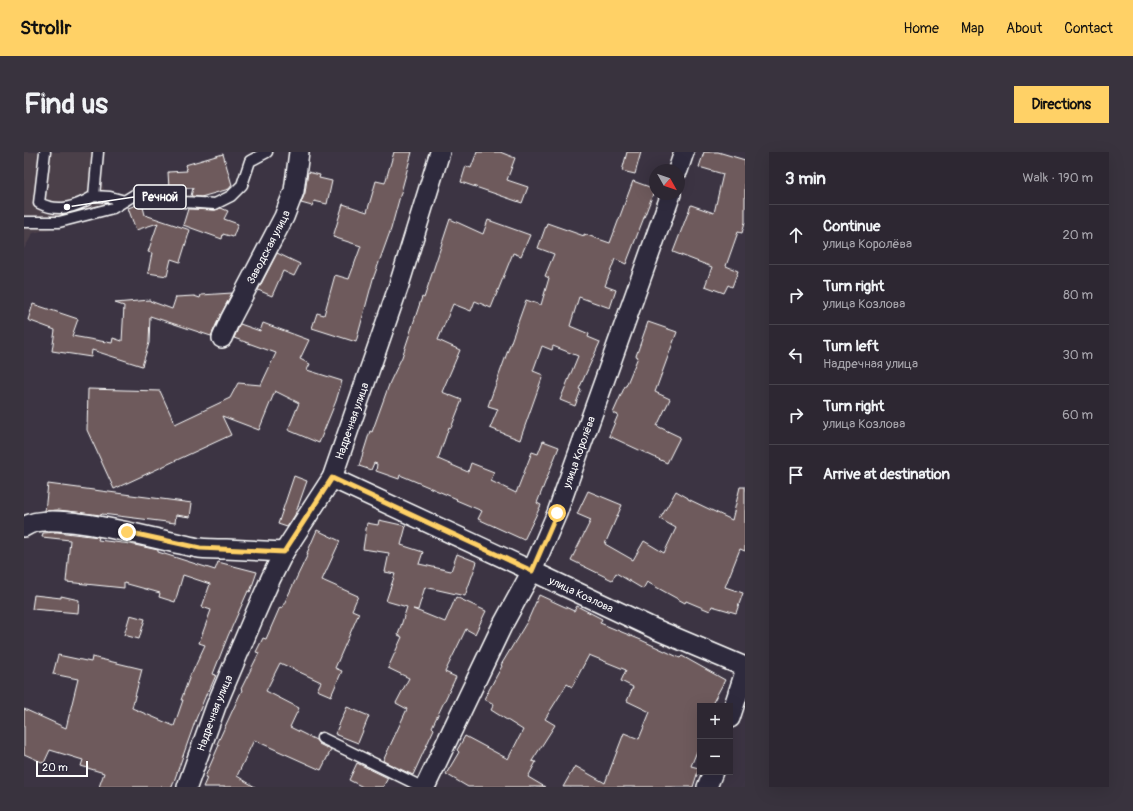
<!DOCTYPE html>
<html lang="en">
<head>
<meta charset="utf-8">
<style>
	body { margin:0; font-family:Pangolin,sans-serif; background:#39333e; color:#f1f3f6 }
	.controls { position:absolute; right:12px; bottom:12px; display:grid; overflow:hidden; border-radius:0px; box-shadow:0 4px 16px #0002 }
	.controls button { width:36px; height:36px; display:grid; place-items:center; padding:0; border:0; border-bottom:1px solid #48444d; background:#2d2732; color:#f1f3f6; font:20px sans-serif }
	.compass { position:absolute; left:625px; top:12px; width:36px; height:36px; border-radius:50%; background:#2d2732; box-shadow:0 4px 16px #0002; rotate:130deg }
	.scale { position:absolute; left:12px; bottom:10px; width:52px; box-sizing:border-box; padding-left:4px; border:2px solid #fff; border-top:0; font-size:11px; line-height:14px; white-space:nowrap; color:#fff; -webkit-text-stroke:3px #2f2a3d; paint-order:stroke }
	.stop { position:absolute; width:12px; height:12px; margin:-9px; border:3px solid #ffd166; border-radius:50%; background:#fff }
	.stop.end { background:#ffd166; border-color:#fff; box-shadow:0 1px 4px #0008 }
	.list { margin:0; padding:0; list-style:none }
	h2 { display:flex; justify-content:space-between; align-items:center; height:52px; margin:0; padding:0 16px; font-size:17px }
	h2 small { font-size:13px; font-weight:400; color:#a7a5ac }
	.list li { display:grid; grid-template-columns:26px 1fr auto; gap:12px; align-items:center; box-sizing:border-box; height:60px; padding:0 16px; border-top:1px solid #48444d }
	.list b { display:block; font-size:15px; white-space:nowrap }
	.list p { margin:0; font-size:13px; white-space:nowrap; color:#a7a5ac }
	.list em { font-size:13px; font-style:normal; color:#a7a5ac }
	.icon { flex:none; width:22px; height:22px; fill:none; stroke:currentColor; stroke-width:2; stroke-linecap:round; stroke-linejoin:round }
	.map { position:relative; flex:none; width:721px; height:635px; overflow:hidden; border-radius:0px }
	header { display:flex; align-items:center; gap:24px; box-sizing:border-box; height:56px; padding:0 20px; background:#ffd166; color:#111 }
	header strong { font-size:19px }
	nav { display:flex; gap:22px; margin-inline-start:auto; font-size:14px }
	.intro { display:flex; align-items:center; justify-content:space-between; box-sizing:border-box; height:96px; padding:0 24px }
	h1 { margin:0; font-size:28px }
	.button { padding:10px 18px; border-radius:0px; background:#ffd166; color:#111; font-size:14px; font-weight:700 }
	main { display:flex; gap:24px; padding:0 24px }
	aside { flex:1; background:#2d2732; border-radius:0px; box-shadow:0 4px 16px #0002 }
	.map>svg:first-child { display:block }
	.built { fill:#4b3f4a }
	.building { fill:#6e5a5b; stroke:#fff }
	.lines { fill:none; stroke-linecap:round; stroke-linejoin:round }
	.service-casing { stroke:#fff; stroke-width:13 }
	.minor-casing { stroke:#fff; stroke-width:22 }
	.service { stroke:#2f2a3d; stroke-width:10 }
	.minor { stroke:#2f2a3d; stroke-width:19 }
	.route { stroke:#ffd166; stroke-width:5 }
	.labels { text-anchor:middle; dominant-baseline:central; stroke-width:3; stroke-linejoin:round; paint-order:stroke }
	.street-label { font-size:11px; fill:#fff; stroke:#2f2a3d }
	.leader { fill:none; stroke:#fff; stroke-width:1.5 }
	.callout-dot { fill:#fff; stroke:#2f2a3d; stroke-width:1.5 }
	.callout { fill:#2f2a3d; stroke:#fff; stroke-width:1.5 }
	.callout-label { font-size:12px; text-anchor:middle; font-weight:bold; fill:#fff }
</style>
</head>
<body>
<header>
<strong>Strollr</strong>
<nav><a>Home</a><a>Map</a><a>About</a><a>Contact</a></nav>
</header>
<div class="intro"><h1>Find us</h1><a class="button">Directions</a></div>
<main>
<div class="map">
<svg width="721" height="635" viewBox="0 0 721 635">
	<rect width="100%" height="100%" fill="#3c3443"/>
	<filter id="ink" filterUnits="userSpaceOnUse"><feTurbulence type="fractalNoise" baseFrequency=".025" numOctaves="2"/><feDisplacementMap in="SourceGraphic" scale="8" xChannelSelector="R" yChannelSelector="G"/><feConvolveMatrix kernelMatrix="1 2 1 2 8 2 1 2 1" color-interpolation-filters="sRGB"/></filter>
	<g filter="url(#ink)">
		<!-- built -->
		<path class="built" d="M0,0h81l-3,30 10,33 -79,18 -9,16z"/>
		<!-- building -->
		<path class="building" d="M370,0h18l-21,77 -18,50 -17,63 -44,-14 5,-15 7,2 11,-40 14,4 12,-33 -28,-9 10,-33 24,8 9,-31 9,2z
			M453,0h23l15,6 -8,22 21,7 -6,16 -61,-21 5,-16 5,2z
			M603,0h14l-6,22 -13,-3z
			M680,0h14l27,8v62l-3,11 -4,-1 -12,34 12,5 -6,16 -4,-2 -4,8 -19,-7 7,-19 -39,-15 18,-47 23,8 9,-39 -24,-7z
			M199,2l9,31 -3,4 -28,8 -10,-1 2,-8 -24,1 -1,-17 19,-1 -2,-6z
			M284,20l12,3 -1,3 13,3 -5,23 -13,-3 -2,5 -11,-3 4,-10z
			M609,29l22,8 -29,75 -11,-5 -10,27 11,4 -6,18 -31,-11 -9,29 19,8 -1,3 12,5 -21,47 2,1 -6,16 -15,-6 18,-44 -25,-10 -1,4 -10,-4 -9,25 10,4 -23,65 -30,-12 8,-19 -10,-3 38,-106 15,5 8,-27 -4,-2 9,-22 -16,-6 9,-25 37,13v-2l26,9z
			M118,51l3,12 45,15 -10,32 -9,-3 -4,17 -19,-3 4,-20 -4,-1 10,-29 -22,7 -8,-22z
			M197,56l7,3 -4,8 14,5 -5,13 -10,-3 -1,5 -39,-14 5,-16 27,1z
			M426,67l33,15 5,-14 42,15 -9,21 -8,-3 -22,55 -16,-7 -4,10 -18,-7 -15,36 22,10 -18,42 20,8 -11,28 -2,-1 -11,32 30,13 3,-9 23,9 -3,9 25,12 16,-41 6,2 5,-13 16,6 -22,56 4,2 -17,35 -46,-21 4,-8 -26,-11 1,-1 -57,-24 -1,4 -23,-8 1,-7 -3,-1 -3,7 -12,-4 11,-35 2,1 18,-50 12,-25 20,-60 2,1z
			M253,101l23,11 -6,12 -11,-5 -11,25 -14,-6z
			M208,141l-12,23 -9,20 -61,-20 -1,27 -7,23 -50,-16 -1,7 -39,-6 3,-21 -27,-10 5,-16 45,15 -6,17 40,7 1,-5 9,3 2,-35 -9,-3 35,-3v1l22,8 4,-12 18,-1 6,2 1,-3z
			M624,170l29,10 -22,60 15,7 -13,27 23,11 -13,26 -58,-27 9,-21 -5,-2 12,-27h1l12,-29 -2,-1z
			M239,171l46,17 -9,19 10,5 -3,6 35,11 -6,20 -17,42 -31,-13 11,-27 -24,-12 -16,39 -37,-14 9,19 -117,54 -27,-59 1,-41 72,2 15,33 55,-26 8,-15 23,2 15,-32 -42,-15 6,-14 20,7z
			M270,324l13,5 -12,34 -8,12 -9,-3z
			M24,332l144,19 -2,14 -14,-2 -1,8 -73,-9 -1,1 -43,-5 -13,1z
			M716,335h5v64l-5,-2 -15,38 18,6 -7,20 -24,-7 -2,5 -24,-10 -1,2 -38,-21 -4,7 -27,-16 -4,7 -41,-20 20,-40 -14,-6 11,-23 34,14 -17,39 28,16 11,-19 20,12 12,-25 -16,-9 16,-28 12,7v1l44,21z
			M355,368l27,6 -5,19 22,7 -4,12 32,7 6,-17 20,8 -12,34 -40,-9 -7,23 -5,-1 32,13 11,-25 30,14 -11,23 -9,-5 -21,43 11,5 -24,50 2,2 -21,46 -30,-14 24,-52 -11,-6 13,-25 -21,-10 14,-31 -4,-2 9,-28 -21,-6 9,-27 -10,-2 4,-19 -26,-4 4,-26 11,2z
			M293,378l23,11 -18,39 36,16 -6,14 7,3 -24,55 7,3 -11,25 -14,-6 4,-8 -41,-19 -14,28 33,17 -9,19 26,13 3,4 12,6 -10,20 -67,-30 -17,36 18,11h-52l4,-9 -2,-1 14,-32 -2,-1 25,-54 -1,-1 18,-36 -3,-1 7,-14 3,1 14,-32 2,1 26,-54 -1,-1z
			M33,380l42,5 -1,3 32,4 28,6v2l57,18 3,-8 39,10 -7,20 -2,-1 -20,45 -15,38 3,1 -7,16 -1,-1 -12,29 -24,68h-73l5,-14 -23,-7 2,-6 -33,-10 -6,13 -20,-9v-45l42,19 12,-49 -25,-5 5,-19 33,7 1,-5 50,12 -10,39 42,18 9,-26h-2l10,-27h1l13,-28 -6,-2 12,-33 -9,-3 8,-23 -27,-9 -8,27 -16,-5 1,-4 -36,-10v5l-58,-6 4,-42 -28,-3 1,-4z
			M10,443l27,3v-2l18,4 -1,13 -46,-4z
			M515,443l35,16 3,-5 25,13 -2,4 41,17 39,18 2,-2 43,24 -14,26h-11v38l-9,22 8,2 -6,19h-130l12,-21 30,17 19,-50 15,6 11,-27 -23,-11 6,-14 -12,-6 5,-11 -37,-15 -17,32 -5,-3 -22,35 10,6 -23,36 4,1 -8,15 17,10h-77l-22,-13 13,-22 -2,-2 8,-14 43,23 15,-29 -32,-20 3,-6 -10,-5 18,-33 -1,-1 27,-45z
			M106,463l15,4 -6,20 -15,-4z
			M323,555l22,9 -11,27 -23,-9z
			M333,611l31,15 -5,9h-20l-14,-7z"/>
		<g class="lines">
			<!-- service casing -->
			<g class="service-casing">
				<path id="service" d="M21,0l-6,51c20,10 37,4 55,-7
					M74,0l-4,44 16,1 15,4
					M0,70h35l54,-14 26,-16 29,4 16,6 31,2 16,-8 11,-11 8,-24 17,-9
					M298,586l100,49"/>
			</g>
			<!-- minor casing -->
			<g class="minor-casing">
				<g id="minor">
					<path d="M654,18l6,-18"/>
					<path id="s1" d="M198,186l8,-18 54,-103 10,-26 5,-39"/>
					<path id="s2" d="M308,326l200,93 123,58 90,38"/>
					<path d="M0,375c26,-20 140,15 175,21 9,1 18,1 27,1 20,1 39,2 58,3"/>
					<path d="M706,566l15,-46"/>
					<path id="s3" d="M163,635l29,-81 39,-92 16,-36 13,-26 48,-74 67,-193 41,-133"/>
					<path id="s4" d="M401,635l77,-161 30,-55 25,-58 114,-319"/>
					<path d="M683,635l6,-15"/>
				</g>
			</g>
			<!-- service -->
			<use href="#service" class="service"/>
			<!-- minor -->
			<use href="#minor" class="minor"/>
		</g>
	</g>
	<g class="lines" filter="url(#ink)">
		<!-- route -->
		<path class="route" d="M103,380l73,16 84,4 48,-74 200,93 25,-58"/>
	</g>
	<g class="labels">
		<!-- street labels -->
		<g class="street-label">
			<text stroke="none"><textPath href="#s1" startOffset="102">Заводская улица</textPath></text>
			<text stroke="none"><textPath href="#s3" startOffset="403">Надречная улица</textPath></text>
			<text stroke="none"><textPath href="#s4" startOffset="369">улица Королёва</textPath></text>
			<text stroke="none"><textPath href="#s2" startOffset="275">улица Козлова</textPath></text>
			<text stroke="none"><textPath href="#s3" startOffset="79">Надречная улица</textPath></text>
		</g>
	</g>
	<!-- callouts -->
	<path class="leader" d="M43 55L110 45"/>
	<circle class="callout-dot" cx="43" cy="55" r="4"/>
	<rect class="callout" x="110" y="33" width="52" height="24" rx="4"/>
	<g class="callout-label">
		<text x="136" y="49">Речной</text>
	</g>
</svg>
<div class="controls">
<button>+</button>
<button>−</button>
</div>
<svg class="compass" viewBox="-18 -18 36 36"><path d="M0-13l5 13h-10z" fill="#e53935"/><path d="M0 13l5-13h-10z" fill="#a7a5ac"/></svg>
<div class="scale">20 m</div>
<div class="stop" style="left:533px;top:361px"></div>
<div class="stop end" style="left:103px;top:380px"></div>
</div>
<aside>
<h2>3 min<small>Walk · 190 m</small></h2>
<ul class="list">
<li><svg class="icon" aria-label="ahead" viewBox="0 0 24 24"><path d="M12 20V5M6 11l6-6 6 6"/></svg><div><b>Continue</b><p>улица Королёва</p></div><em>20 m</em></li>
<li><svg class="icon" aria-label="right" viewBox="0 0 24 24"><path d="M7 20v-9h11M14 6l5 5-5 5"/></svg><div><b>Turn right</b><p>улица Козлова</p></div><em>80 m</em></li>
<li><svg class="icon" aria-label="left" viewBox="0 0 24 24"><path d="M17 20v-9H6M10 6l-5 5 5 5"/></svg><div><b>Turn left</b><p>Надречная улица</p></div><em>30 m</em></li>
<li><svg class="icon" aria-label="right" viewBox="0 0 24 24"><path d="M7 20v-9h11M14 6l5 5-5 5"/></svg><div><b>Turn right</b><p>улица Козлова</p></div><em>60 m</em></li>
<li><svg class="icon" aria-label="arrive" viewBox="0 0 24 24"><path d="M6 21V4h12l-3 4 3 4H6"/></svg><div><b>Arrive at destination</b></div></li>
</ul>
</aside>
</main>
</body>
</html>
